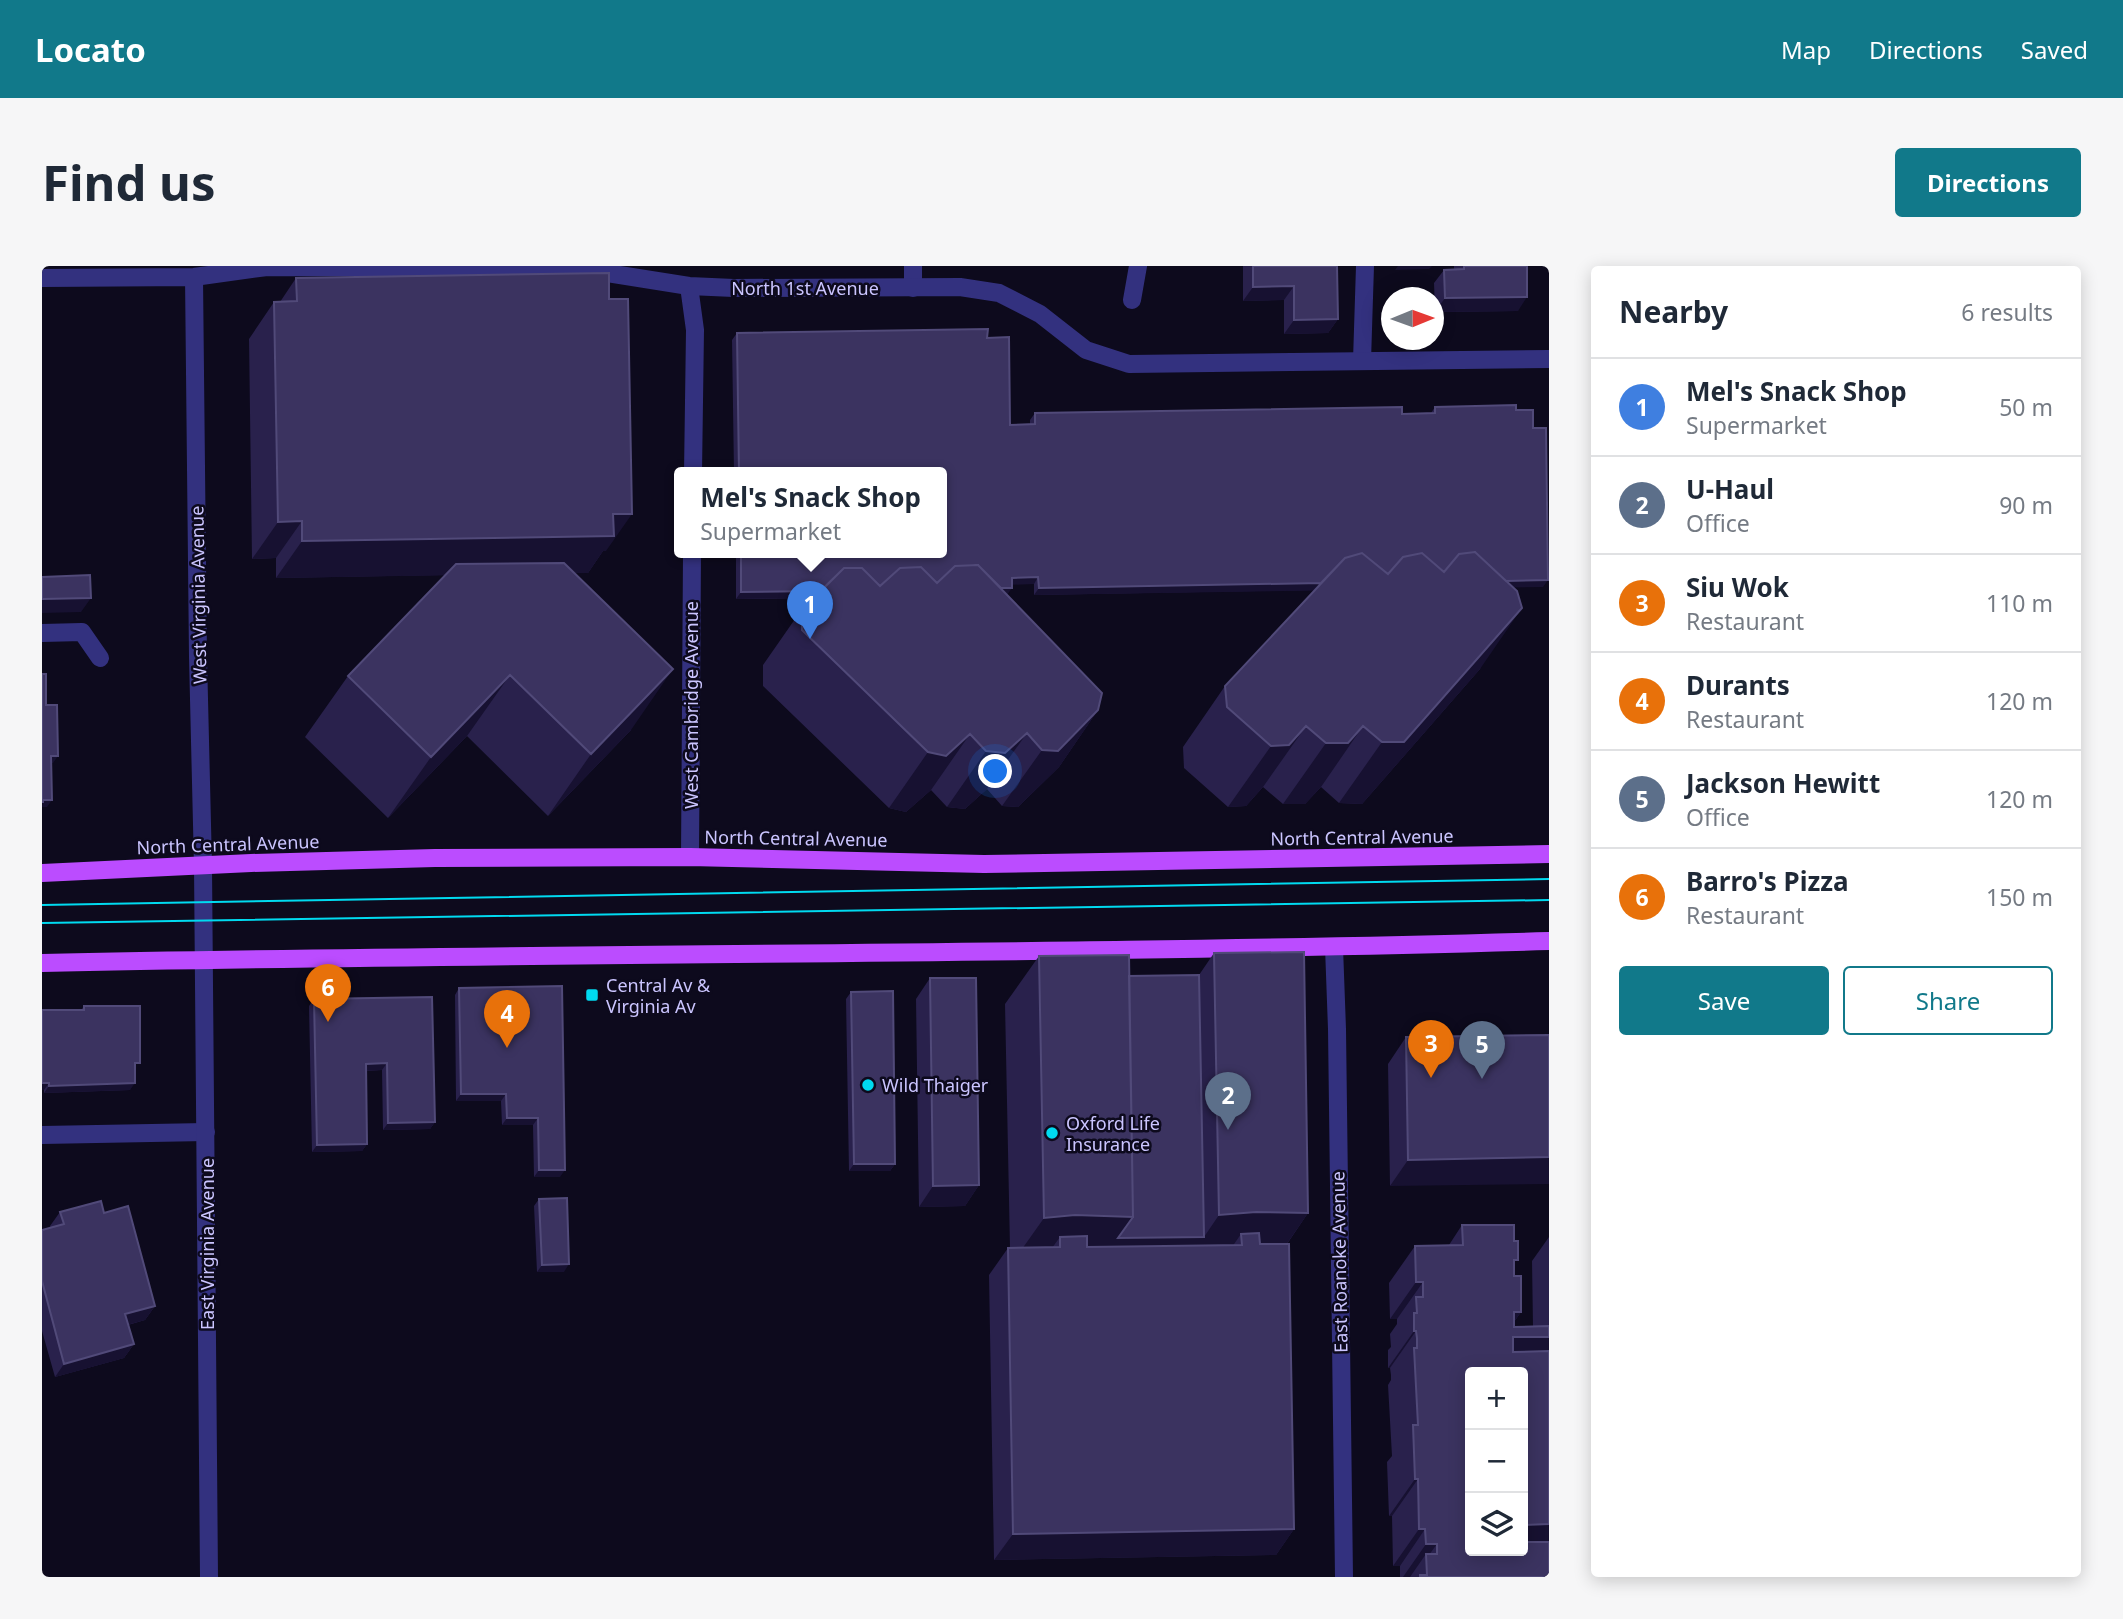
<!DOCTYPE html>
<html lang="en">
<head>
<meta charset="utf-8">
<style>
	body { margin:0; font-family:"Noto Sans",sans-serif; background:#f6f6f7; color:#1f2937 }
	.controls { position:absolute; right:21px; bottom:21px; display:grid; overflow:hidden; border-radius:7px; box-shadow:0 4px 18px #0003 }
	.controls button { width:63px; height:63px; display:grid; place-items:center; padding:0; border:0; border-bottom:2px solid #e0e1e3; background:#fff; color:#1f2937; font:35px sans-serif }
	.compass { position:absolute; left:1339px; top:21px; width:63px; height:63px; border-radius:50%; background:#fff; box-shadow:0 4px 18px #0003; rotate:89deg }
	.you { position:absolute; left:954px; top:506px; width:24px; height:24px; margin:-18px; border:5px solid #fff; border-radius:50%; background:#1a73e8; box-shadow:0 0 0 10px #1a73e833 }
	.badge { display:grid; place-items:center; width:46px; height:46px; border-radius:50%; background:#11798a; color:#fff; font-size:23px; font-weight:700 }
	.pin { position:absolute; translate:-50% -58px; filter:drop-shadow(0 2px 4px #0008) }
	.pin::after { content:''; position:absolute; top:37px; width:24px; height:21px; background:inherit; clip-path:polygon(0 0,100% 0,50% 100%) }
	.popup { position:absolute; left:632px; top:201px; width:273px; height:91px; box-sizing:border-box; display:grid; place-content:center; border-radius:7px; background:#fff; filter:drop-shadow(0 2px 5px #0005); font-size:23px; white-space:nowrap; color:#747a83 }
	.popup b { font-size:26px; color:#1f2937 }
	.popup::after { content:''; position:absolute; left:50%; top:100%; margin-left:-14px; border:14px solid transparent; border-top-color:#fff }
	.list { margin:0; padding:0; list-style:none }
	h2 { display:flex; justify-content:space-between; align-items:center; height:91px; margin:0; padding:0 28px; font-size:30px }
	h2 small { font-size:23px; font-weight:400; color:#747a83 }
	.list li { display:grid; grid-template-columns:46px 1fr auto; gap:21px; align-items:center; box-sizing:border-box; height:98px; padding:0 28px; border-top:2px solid #e0e1e3 }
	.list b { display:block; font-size:26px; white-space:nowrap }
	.list p { margin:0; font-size:23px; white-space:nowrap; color:#747a83 }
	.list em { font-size:23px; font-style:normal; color:#747a83 }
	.actions { display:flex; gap:14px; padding:21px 28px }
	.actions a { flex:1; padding:16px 0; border:2px solid #11798a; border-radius:7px; text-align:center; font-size:24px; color:#11798a }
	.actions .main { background:#11798a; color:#fff }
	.icon { flex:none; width:38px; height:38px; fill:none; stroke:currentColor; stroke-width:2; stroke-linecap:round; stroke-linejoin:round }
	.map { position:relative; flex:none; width:1507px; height:1311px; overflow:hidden; border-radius:7px }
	header { display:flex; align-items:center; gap:42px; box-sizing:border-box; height:98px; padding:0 35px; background:#11798a; color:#fff }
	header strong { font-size:33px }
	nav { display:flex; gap:38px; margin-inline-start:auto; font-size:24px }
	.intro { display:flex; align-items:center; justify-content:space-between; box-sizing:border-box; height:168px; padding:0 42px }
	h1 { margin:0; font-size:49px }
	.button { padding:18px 32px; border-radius:7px; background:#11798a; color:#fff; font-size:24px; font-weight:700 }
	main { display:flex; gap:42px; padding:0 42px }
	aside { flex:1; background:#fff; border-radius:7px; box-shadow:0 4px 18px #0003 }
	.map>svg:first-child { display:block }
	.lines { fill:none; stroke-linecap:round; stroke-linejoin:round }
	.service { stroke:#33317f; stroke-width:18 }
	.minor { stroke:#33317f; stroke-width:18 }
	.tertiary { stroke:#33317f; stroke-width:18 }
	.primary { stroke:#bb4cff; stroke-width:18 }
	.tram { stroke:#00daf0; stroke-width:2 }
	.wall { fill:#29214c }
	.shaded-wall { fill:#171131 }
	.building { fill:#3b3360; stroke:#514a79; stroke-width:2 }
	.poi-dot { fill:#00daf0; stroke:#0d0a1d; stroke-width:2.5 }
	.labels { text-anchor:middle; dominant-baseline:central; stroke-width:5; stroke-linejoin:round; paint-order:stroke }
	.street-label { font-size:18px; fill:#cbc5ff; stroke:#0d0a1d }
	.poi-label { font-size:18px; fill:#cbc5ff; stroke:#0d0a1d; text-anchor:start }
</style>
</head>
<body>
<header>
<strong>Locato</strong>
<nav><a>Map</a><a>Directions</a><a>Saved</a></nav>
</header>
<div class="intro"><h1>Find us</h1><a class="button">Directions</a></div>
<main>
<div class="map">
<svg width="1507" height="1311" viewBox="0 0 1507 1311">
	<rect width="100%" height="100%" fill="#0d0a1d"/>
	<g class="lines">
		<!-- service -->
		<path class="service" d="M871,0v22
			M1320,95l3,-95
			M0,367l40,-1 18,26
			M0,869l164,-3"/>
		<!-- minor -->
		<path class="minor" d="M152,11l4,380 5,209
			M0,12l152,-1 73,-10 278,1h31l113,18 45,2 226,-1 39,6 41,21 46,36 43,14 420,-5
			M647,20l6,44 -2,143
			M1090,34l6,-34
			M648,591l2,-304
			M1292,681l3,82 7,548"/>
		<!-- tertiary -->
		<path class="tertiary" d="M161,600l6,711"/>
		<!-- primary -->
		<path class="primary" d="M0,607l209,-10 184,-5 255,-1 294,7 565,-10
			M0,697c502,-11 1005,-7 1507,-22"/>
		<!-- tram -->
		<path class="tram" d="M0,639l1507,-26
			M0,657l1507,-23"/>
	</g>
	<!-- wall -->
	<path class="wall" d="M1201,0h94l1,53 -10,14 -44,1v-34l-41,1z
		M1412,0h73l-9,45 -83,1 -1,-29 10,-13 10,-1z
		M254,12l310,273h-3l-15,22h-13l56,157 -83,86 -81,-80 -79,82 -83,-81 43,-61 97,-101 -169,3v-20l-24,1 -3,-220 25,-37h6z
		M695,67l250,5 23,87h20v-5l5,-7 367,1 29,-1 4,-6 81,3 17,18 10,159h-30l-33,82 -118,135 -23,-1 -18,-16 -16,17h-22l-20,-17 -17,19 -18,1 -44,-39 -1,-21 42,-61 90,-96 -281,5v-11h-22l-5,11 91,115 -39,57 -41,40 -16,-1 -15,-17 -22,20 -18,-2 -16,-17 -25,22 -17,-4 -126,-122v-21l39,-56 12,-11 -78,1v-46h205v-80h-207l-2,-133z
		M1172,687l94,260 -21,31 7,285 -18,26 -282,5 -5,-285 19,-27h2l-5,-244 34,-48 90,20 70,-1z
		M888,712l49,207 -14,21 -46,1 -3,-208z
		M520,720l-2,191h-26l-1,-52h-31l-1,-24h-45l-1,-106 4,-7z
		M809,726l44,172 -5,7h-41l-3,-172z
		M390,731l3,125 -5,7 -47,1 -1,-60 -16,1 1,73 -5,7 -50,1 -3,-146 5,-7z
		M42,740l51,64 -5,20 -86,3v-3h-2v-80h39z
		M1507,769l-159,151 -2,-122 18,-27z
		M497,933l25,73h-27l-3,-66z
		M18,946l44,1 51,93 -10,14 -17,5 6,19 -10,14 -69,19 -13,-46v-101l9,-2 -1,-2z
		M1420,959l52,41v10l7,36 -7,10v5h19l-1,-66 17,-24v340h-149v-11h-7l-1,-50h-3l-2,-54 5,-6 -4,-71 3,-5v-5l-1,-7h-2v-18l3,-3 -1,-13 7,-10v-5h-7l-1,-36 26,-37 34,-1z"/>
	<!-- shaded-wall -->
	<path class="shaded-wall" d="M1356,0h34l-3,3 -34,1z
		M1252,20l-10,14 -41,1 10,-14z
		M1485,31l-9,14 -83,1 10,-14z
		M1296,53l-10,14 -44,1 10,-14z
		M571,248h19l-26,37h-3l-15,22 -312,5 26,-37z
		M260,255l-26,37 -24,1 26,-37z
		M996,311l-4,7 -27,1 5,-7z
		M1506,314l-5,7 -509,8 5,-7z
		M970,322l-5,7 -271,4 5,-7z
		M49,332l-10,14 -39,1v-14z
		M1480,342l-42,61 -118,135 -23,-1 43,-61z
		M631,403l-42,61 -83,86 43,-62z
		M468,409l-43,61 -79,82 43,-61z
		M1056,444l-39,57 -41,40 -16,-1 40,-56z
		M1264,460l-43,61 -17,19 -18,1 43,-61z
		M1321,460l-42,61 -16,17h-22l43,-61z
		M985,467l-40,56 -22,20 -18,-2 39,-56z
		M928,468l-39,56 -25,22 -17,-4 39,-56z
		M9,490h7l-5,7 -6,1z
		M1,534h9l-5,7h-5z
		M345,797l-5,7 -21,1 5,-7z
		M0,817h7l-5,7h-2z
		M93,817l-5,7 -86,3 5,-7z
		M419,828h45l-5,7h-45z
		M465,852h31l-5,7h-31z
		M393,856l-5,7 -47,1 5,-7z
		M325,878l-5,7 -50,1 5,-7z
		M1507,891v27l-159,2 18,-26z
		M812,898h41l-5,7h-41z
		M497,904h26l-5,7h-26z
		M937,919l-14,21 -46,1 14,-21z
		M1214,946l52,1 -33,48 -33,-16 -1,-11 -18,26 -163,-13v-10l-19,26 -31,3 34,-48 31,-3 58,2 71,20 15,-22z
		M527,998l-5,8h-27l5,-7z
		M1374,1016h7l-26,37h-7z
		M113,1040l-10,14 -29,8 9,-14z
		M1472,1046h7l-26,36z
		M1372,1065h2l-26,37h-2z
		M1471,1071h36v36l-60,-1z
		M92,1078l-10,14 -69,19 9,-13z
		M1373,1213h3l-26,37h-3z
		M1507,1258v37l-26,-10v-26z
		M1252,1263l-18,26 -282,5 19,-26z
		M1377,1263h6l-25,37h-7z
		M1384,1278h11l-11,15v-5l-16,23h-7z"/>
	<!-- building -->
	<path class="building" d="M1211,0h84l1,53 -44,1v-34l-41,1z
		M1422,0h63v31l-82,1 -1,-28 20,-1z
		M567,7v26h19l4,215h-19l1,22 -312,5v-20l-24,1 -4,-220 23,-1 -1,-23z
		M946,63l-1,9 22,-1 1,88 25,-1v-11l367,-6v7l33,-1v-6l81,-2v5h17v18h13l2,152 -42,1 -31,-29 -16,2 -15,18 -22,-19 -19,4 -15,17 -26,-21 -17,5 -24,25 -282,5 -1,-11 -26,1v10h-11l-23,-23 -23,1 -18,17 -16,-16 -21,1 -20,18 -18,-18h-18l-23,23 -80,1v-39h200v-80h-202l-2,-140z
		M1433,286l42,39 5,17 -118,134h-22l-19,-16 -15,17h-22l-20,-17 -17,19 -18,1 -44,-39 -2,-21 120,-128 17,-5 26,21 15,-17 19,-4 22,19 15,-18z
		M522,297l109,106 -82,85 -81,-79 -79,82 -83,-81 108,-112z
		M936,299l124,128 -4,17 -40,41 -16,-1 -15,-17 -22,20 -19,-2 -16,-17 -24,22 -18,-4 -126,-122v-21l42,-41h18l18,18 20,-18 21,-1 16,16 18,-17z
		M48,309l1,23 -49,1v-22z
		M0,408h4v31h11l1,51h-7l1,44h-9v2h-1z
		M1262,686l4,261 -52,-1 -37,3 -5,-262z
		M1087,689l4,262 -58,-2 -31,3 -5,-262z
		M1157,709l5,262 -86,1 15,-21 -4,-241z
		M888,712h46l3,207 -46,1z
		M520,720l3,184h-26l-1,-52h-31l-1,-24h-45l-2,-106z
		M851,725l2,173h-41l-3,-172z
		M390,731l3,125 -47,1 -1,-60 -21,1 1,80 -50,1 -3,-146z
		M42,740h56v57h-5v20l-86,3v-3h-7v-73h42z
		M1507,769v122l-141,3 -2,-123z
		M525,932l2,66 -27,1 -3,-66z
		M59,935l3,12 24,-7 27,100 -30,8 9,30 -70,20 -22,-83v-51l22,-6 -4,-12z
		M1420,959h52v16h4v19h-4v16h7v36h-7v15l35,-1v11h-36v15l36,-1v173l-26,1v-153h-53v179h53v-9h26v35h-129v-2h7l-1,-21h11v-10h-11l-1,-15h-6l-1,-50h-3l-2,-54h5l-4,-77h3v-10l-1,-7h-2v-18h3l-1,-16h7v-15h-7l-1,-36 48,-1z
		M1217,967l1,11h29l5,285 -281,5 -5,-286 52,-1v-10l27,-1v11l155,-2 -1,-11z"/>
	<!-- markers -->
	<g class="poi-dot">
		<rect x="543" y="722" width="14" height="14" rx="3.5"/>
		<circle cx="826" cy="819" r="7"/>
		<circle cx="1010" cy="867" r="7"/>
	</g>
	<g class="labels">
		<!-- street labels -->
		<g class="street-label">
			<text x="763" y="22">North 1st Avenue</text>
			<text transform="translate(156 329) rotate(-91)">West Virginia Avenue</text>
			<text transform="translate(649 439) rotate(-90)">West Cambridge Avenue</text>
			<text transform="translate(1320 571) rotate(-1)">North Central Avenue</text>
			<text transform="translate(754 572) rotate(1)">North Central Avenue</text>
			<text transform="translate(186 578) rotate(-2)">North Central Avenue</text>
			<text transform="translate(165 978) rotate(-90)">East Virginia Avenue</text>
			<text transform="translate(1297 996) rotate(-91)">East Roanoke Avenue</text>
		</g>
		<!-- poi labels -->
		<g class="poi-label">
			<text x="564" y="719">Central Av &amp;<tspan x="564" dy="21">Virginia Av</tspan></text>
			<text x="840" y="819">Wild Thaiger</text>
			<text x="1024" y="857">Oxford Life<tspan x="1024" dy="21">Insurance</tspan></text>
		</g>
	</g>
</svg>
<div class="controls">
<button>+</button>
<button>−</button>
<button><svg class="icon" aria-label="layers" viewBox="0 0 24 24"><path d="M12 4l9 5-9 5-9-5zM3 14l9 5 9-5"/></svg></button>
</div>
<svg class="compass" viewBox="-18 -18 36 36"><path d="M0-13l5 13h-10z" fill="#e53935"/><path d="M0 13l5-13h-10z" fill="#747a83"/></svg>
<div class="you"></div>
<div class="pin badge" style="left:768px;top:373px;background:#3f7fe0">1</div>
<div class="popup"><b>Mel's Snack Shop</b>Supermarket</div>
<div class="pin badge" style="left:1186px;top:864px;background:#5c6f8a">2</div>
<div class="pin badge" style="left:1389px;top:812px;background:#e8710a">3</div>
<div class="pin badge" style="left:465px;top:782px;background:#e8710a">4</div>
<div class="pin badge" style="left:1440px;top:813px;background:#5c6f8a">5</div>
<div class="pin badge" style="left:286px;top:756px;background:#e8710a">6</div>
</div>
<aside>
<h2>Nearby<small>6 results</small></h2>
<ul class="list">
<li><span class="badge" style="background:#3f7fe0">1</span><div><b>Mel's Snack Shop</b><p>Supermarket</p></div><em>50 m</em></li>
<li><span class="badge" style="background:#5c6f8a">2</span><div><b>U-Haul</b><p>Office</p></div><em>90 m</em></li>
<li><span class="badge" style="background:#e8710a">3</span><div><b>Siu Wok</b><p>Restaurant</p></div><em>110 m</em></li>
<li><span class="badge" style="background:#e8710a">4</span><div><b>Durants</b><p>Restaurant</p></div><em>120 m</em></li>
<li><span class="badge" style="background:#5c6f8a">5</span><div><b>Jackson Hewitt</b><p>Office</p></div><em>120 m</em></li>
<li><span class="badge" style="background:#e8710a">6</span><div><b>Barro's Pizza</b><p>Restaurant</p></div><em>150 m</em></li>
</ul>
<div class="actions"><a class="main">Save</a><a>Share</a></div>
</aside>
</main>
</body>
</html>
